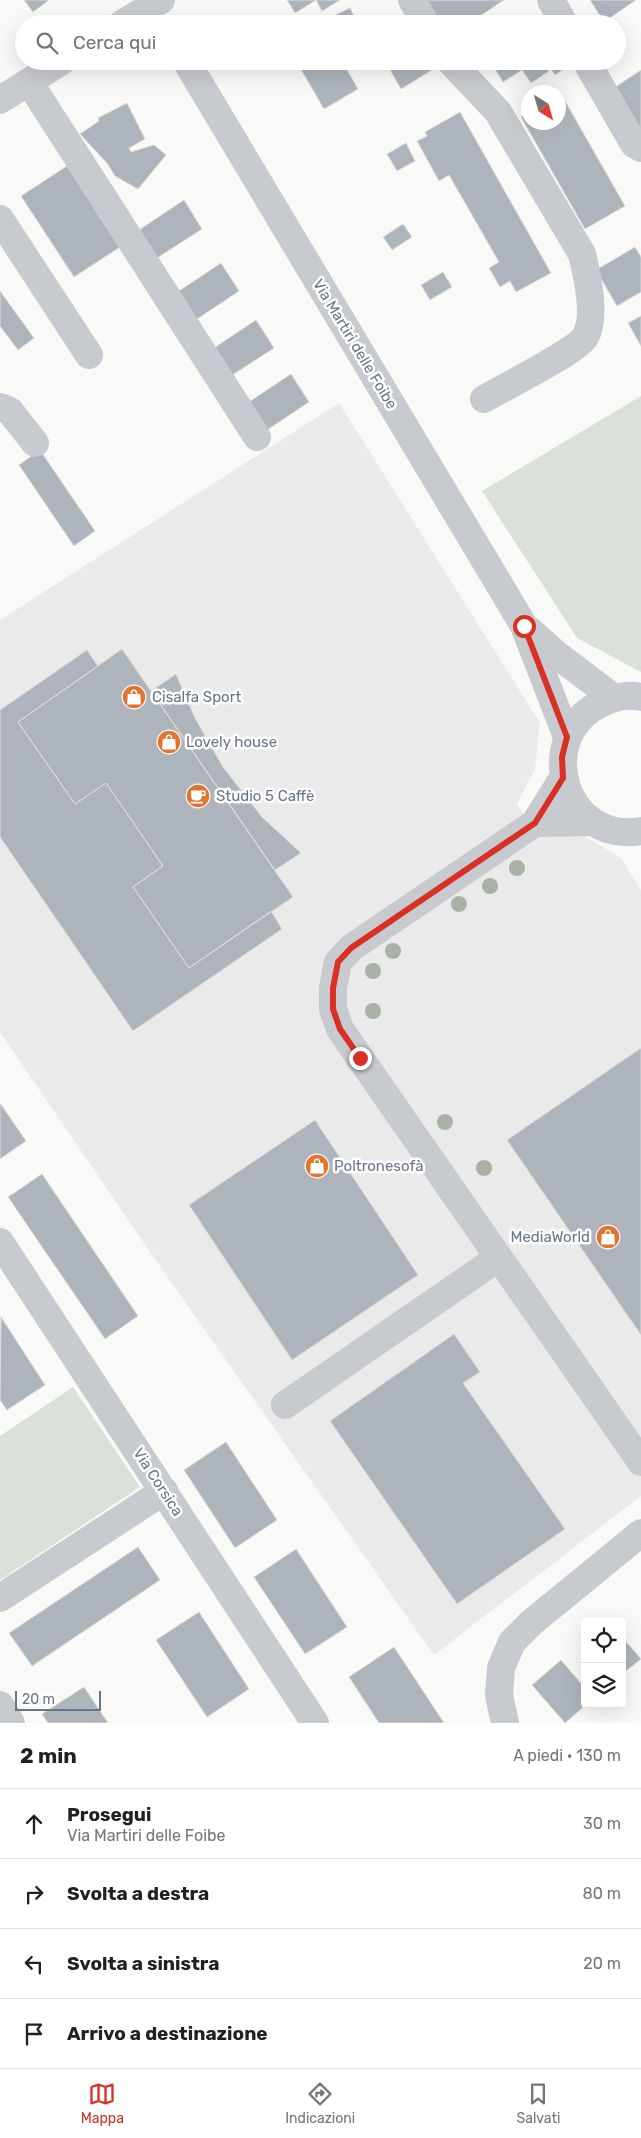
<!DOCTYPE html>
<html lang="it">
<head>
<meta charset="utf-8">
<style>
	body { margin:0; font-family:Rubik,sans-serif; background:#f2f2f2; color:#202124 }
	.controls { position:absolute; right:15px; bottom:15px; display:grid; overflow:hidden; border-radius:5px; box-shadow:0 5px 20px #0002 }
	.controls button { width:45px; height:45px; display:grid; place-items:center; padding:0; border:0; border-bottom:1px solid #e0e0e0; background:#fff; color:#202124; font:25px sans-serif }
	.compass { position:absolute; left:521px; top:85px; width:45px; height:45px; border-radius:50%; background:#fff; box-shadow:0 5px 20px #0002; rotate:143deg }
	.scale { position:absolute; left:15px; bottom:12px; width:86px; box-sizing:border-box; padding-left:5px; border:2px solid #697588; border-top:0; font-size:14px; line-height:18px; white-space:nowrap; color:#697588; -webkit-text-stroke:4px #fff; paint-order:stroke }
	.stop { position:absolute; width:15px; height:15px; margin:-11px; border:4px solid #d93025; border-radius:50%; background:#fff }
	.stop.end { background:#d93025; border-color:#fff; box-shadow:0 1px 5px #0008 }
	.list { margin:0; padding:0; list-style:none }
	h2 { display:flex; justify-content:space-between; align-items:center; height:65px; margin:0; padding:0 20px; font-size:21px }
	h2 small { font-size:16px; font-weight:400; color:#757577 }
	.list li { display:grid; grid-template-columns:32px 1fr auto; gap:15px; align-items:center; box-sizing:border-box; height:70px; padding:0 20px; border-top:1px solid #e0e0e0 }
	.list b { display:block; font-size:19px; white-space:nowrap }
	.list p { margin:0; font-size:16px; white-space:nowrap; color:#757577 }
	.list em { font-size:16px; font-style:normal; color:#757577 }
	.icon { flex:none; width:28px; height:28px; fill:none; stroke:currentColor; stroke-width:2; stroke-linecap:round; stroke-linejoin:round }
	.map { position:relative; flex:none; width:641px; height:1723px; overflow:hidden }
	.search { position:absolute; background:#fff; box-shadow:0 5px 20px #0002; left:15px; right:15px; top:15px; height:55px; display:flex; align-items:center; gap:12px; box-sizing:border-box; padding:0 18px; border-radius:28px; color:#757577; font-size:19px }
	.sheet { height:345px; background:#fff }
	nav { display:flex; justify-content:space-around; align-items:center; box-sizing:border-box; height:70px; border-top:1px solid #e0e0e0; background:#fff; font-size:14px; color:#757577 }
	nav a { display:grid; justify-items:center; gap:2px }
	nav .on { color:#d93025 }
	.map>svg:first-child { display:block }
	.built { fill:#eaeaea }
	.green { fill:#dae1d8 }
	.building { fill:#aeb4bc; stroke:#dbdbd9 }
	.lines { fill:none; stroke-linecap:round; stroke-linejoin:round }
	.minor { stroke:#c7cace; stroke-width:28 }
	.tree { fill:#a8b3a6 }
	.route { stroke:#d93025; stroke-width:6 }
	.labels { text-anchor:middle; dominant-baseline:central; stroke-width:5; stroke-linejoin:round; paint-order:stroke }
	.street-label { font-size:15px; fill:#697588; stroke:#fff }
	.poi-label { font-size:15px; fill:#697588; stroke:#fff; text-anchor:start }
</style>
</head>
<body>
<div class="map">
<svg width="641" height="1723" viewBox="0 0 641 1723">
	<rect width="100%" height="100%" fill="#f9f9f7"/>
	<!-- built -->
	<path class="built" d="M339,403l201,320 -5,46 -18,35 19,29 40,-2 45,27 20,32v606l-207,159 -275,-390 -159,-233v-412z"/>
	<!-- green -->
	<path class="green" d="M641,396v276l-64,-34 -95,-147z
		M73,1387l67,100 -140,93v-144z"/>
	<!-- building -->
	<path class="building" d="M24,0h25l-16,12z
		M287,0h53l-18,11 -6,-11 -21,13z
		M422,0h82l-36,24h-30z
		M590,0h46l-32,22z
		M350,8l8,16h-15l-6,-10z
		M337,14l6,10h-17l-2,-3z
		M307,61h35l16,28 -34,20 -25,-43z
		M385,61h42l5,9 -31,19z
		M490,61h53l6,10 -18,12 -9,-13 -19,12z
		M546,61h17l4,6 -12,8z
		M641,70v61l-30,-41z
		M561,94l64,112 -40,23 -64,-112 7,-4v9h30v-26z
		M127,103l18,36 -16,9 2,4 23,-7 12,10 -28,34 -23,-13 -8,-13 -27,-29 19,-13 -1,-3z
		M460,112l91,161 -35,19 -6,-11 -10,6 -11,-19 10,-6 -50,-87 -10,6 -22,-40 10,-5 -2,-4z
		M406,143l9,18 -18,10 -10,-17z
		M67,166l53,81 -46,30 -53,-81z
		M184,200l18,29 -48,31 -18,-28z
		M403,224l9,13 -20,13 -9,-13z
		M635,247l6,10v35l-24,14 -21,-36z
		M221,263l18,28 -48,32 -18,-28z
		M443,272l9,15 -22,13 -9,-15z
		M0,291l34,47 -16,12 -18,-24z
		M641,316v30l-13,-23z
		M256,320l18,28 -48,31 -18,-27z
		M291,374l18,28 -48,32 -18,-28z
		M40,450l55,81 -21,15 -55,-81z
		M122,649l171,248 -104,71 -56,-81 30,-21 -57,-83 -31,21 -57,-82z
		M87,650l11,16 -80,56 57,82 31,-21 57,83 -30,21 56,81 82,-57 11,18 -149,102 -133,-194v-127z
		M176,674l19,44 28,49 39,50 39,36 -26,17 -124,-179z
		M641,1048v287l-134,-195z
		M0,1103l26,38 -26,18z
		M315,1120l103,155 -126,85 -103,-155z
		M42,1174l96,142 -33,23 -97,-142z
		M1,1317l44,68 -38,25 -7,-10z
		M454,1334l26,38 -17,11 102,146 -108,75 -127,-183z
		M226,1442l51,78 -42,28 -51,-78z
		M138,1547l22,33 -128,86 -23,-33z
		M296,1549l51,78 -42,27 -51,-77z
		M199,1612l50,77 -42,28 -51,-77z
		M622,1637l19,22 -19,15z
		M394,1647l50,76h-65l-30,-46z
		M561,1660l24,28v16h2l-22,19 -33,-38z
		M84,1687l24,36h-60l-6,-9z"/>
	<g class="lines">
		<!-- minor -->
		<path class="minor" d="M412,0l14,24
			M551,0l13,24
			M122,24l39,-24
			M186,61l338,565 43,111
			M450,61l48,51 84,142c5,20 15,64 3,83 -11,16 -81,50 -101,62
			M586,61l48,83 7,4
			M29,82l228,355
			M0,100l62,-39
			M0,219l89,136
			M0,407l10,4 25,32
			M529,630l28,25 57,43
			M641,697c-12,-3 -26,0 -37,5 -73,32 -41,143 37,129
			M563,778l-28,45 58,-1
			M535,823l-184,125 -13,14 -5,26v21l7,20 20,29 281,404
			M0,1242l315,481
			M285,1405l213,-147
			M0,1598l164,-107
			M0,1705l11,18
			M505,1723l-6,-28 2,-27 11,-26 19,-19 110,-90"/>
	</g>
	<!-- trees -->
	<g class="tree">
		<circle cx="517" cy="868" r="8"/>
		<circle cx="490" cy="886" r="8"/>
		<circle cx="459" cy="904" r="8"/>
		<circle cx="393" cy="951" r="8"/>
		<circle cx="373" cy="971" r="8"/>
		<circle cx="373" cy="1011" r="8"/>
		<circle cx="445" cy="1122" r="8"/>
		<circle cx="484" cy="1168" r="8"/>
	</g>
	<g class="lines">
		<!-- route -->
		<path class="route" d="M360,1058l-20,-29 -7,-20v-21l5,-26 13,-14 184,-125 28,-45 -1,-21 5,-20 -43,-111"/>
	</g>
	<!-- icons -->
	<defs>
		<g id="shop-disc" transform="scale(1.25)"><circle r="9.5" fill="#e17430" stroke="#fff"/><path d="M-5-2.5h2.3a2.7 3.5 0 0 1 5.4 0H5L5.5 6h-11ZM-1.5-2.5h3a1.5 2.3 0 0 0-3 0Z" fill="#fff"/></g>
		<g id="cafe-disc" transform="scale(1.25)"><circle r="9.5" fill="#e17430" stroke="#fff"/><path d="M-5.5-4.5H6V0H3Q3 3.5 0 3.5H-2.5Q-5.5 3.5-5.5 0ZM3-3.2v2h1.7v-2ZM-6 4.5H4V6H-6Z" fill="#fff"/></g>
	</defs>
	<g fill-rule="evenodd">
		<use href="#shop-disc" x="134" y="697"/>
		<use href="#shop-disc" x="169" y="742"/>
		<use href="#cafe-disc" x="198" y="796"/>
		<use href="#shop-disc" x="317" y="1166"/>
		<use href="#shop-disc" x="608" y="1237"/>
	</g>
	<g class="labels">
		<!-- street labels -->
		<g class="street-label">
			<text transform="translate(355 344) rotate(59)">Via Martiri delle Foibe</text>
			<text transform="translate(158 1482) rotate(57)">Via Corsica</text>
		</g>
		<!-- poi labels -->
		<g class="poi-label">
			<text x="152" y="697">Cisalfa Sport</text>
			<text x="186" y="742">Lovely house</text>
			<text x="216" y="796">Studio 5 Caffè</text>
			<text x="334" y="1166">Poltronesofà</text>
			<text x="590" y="1237" text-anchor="end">MediaWorld</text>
		</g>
	</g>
</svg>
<div class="controls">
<button><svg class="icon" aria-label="locate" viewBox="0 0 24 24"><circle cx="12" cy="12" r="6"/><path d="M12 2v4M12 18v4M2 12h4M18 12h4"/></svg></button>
<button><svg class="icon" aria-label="layers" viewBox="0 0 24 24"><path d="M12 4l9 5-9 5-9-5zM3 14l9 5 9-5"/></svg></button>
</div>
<svg class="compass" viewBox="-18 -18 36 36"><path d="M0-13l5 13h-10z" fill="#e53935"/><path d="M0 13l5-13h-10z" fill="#757577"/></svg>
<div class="scale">20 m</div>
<div class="stop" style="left:524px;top:626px"></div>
<div class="stop end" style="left:360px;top:1058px"></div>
<div class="search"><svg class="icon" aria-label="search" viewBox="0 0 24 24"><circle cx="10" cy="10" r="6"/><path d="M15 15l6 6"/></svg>Cerca qui</div>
</div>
<section class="sheet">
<h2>2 min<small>A piedi · 130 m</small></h2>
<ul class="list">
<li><svg class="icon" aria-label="ahead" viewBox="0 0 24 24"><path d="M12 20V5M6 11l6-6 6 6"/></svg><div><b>Prosegui</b><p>Via Martiri delle Foibe</p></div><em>30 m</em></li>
<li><svg class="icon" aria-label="right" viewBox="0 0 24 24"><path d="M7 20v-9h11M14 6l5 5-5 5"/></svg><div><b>Svolta a destra</b></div><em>80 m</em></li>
<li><svg class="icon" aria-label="left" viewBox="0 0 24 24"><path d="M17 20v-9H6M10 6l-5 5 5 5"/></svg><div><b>Svolta a sinistra</b></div><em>20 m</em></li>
<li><svg class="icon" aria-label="arrive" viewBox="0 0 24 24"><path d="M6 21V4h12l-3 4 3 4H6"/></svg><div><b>Arrivo a destinazione</b></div></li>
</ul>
</section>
<nav>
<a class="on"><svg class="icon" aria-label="map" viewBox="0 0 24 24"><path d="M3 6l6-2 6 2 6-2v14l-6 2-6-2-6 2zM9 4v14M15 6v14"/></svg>Mappa</a>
<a><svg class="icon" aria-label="directions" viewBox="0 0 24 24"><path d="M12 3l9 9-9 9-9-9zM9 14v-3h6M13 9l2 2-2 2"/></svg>Indicazioni</a>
<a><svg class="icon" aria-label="saved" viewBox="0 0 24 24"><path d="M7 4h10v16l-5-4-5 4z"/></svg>Salvati</a>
</nav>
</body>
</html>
